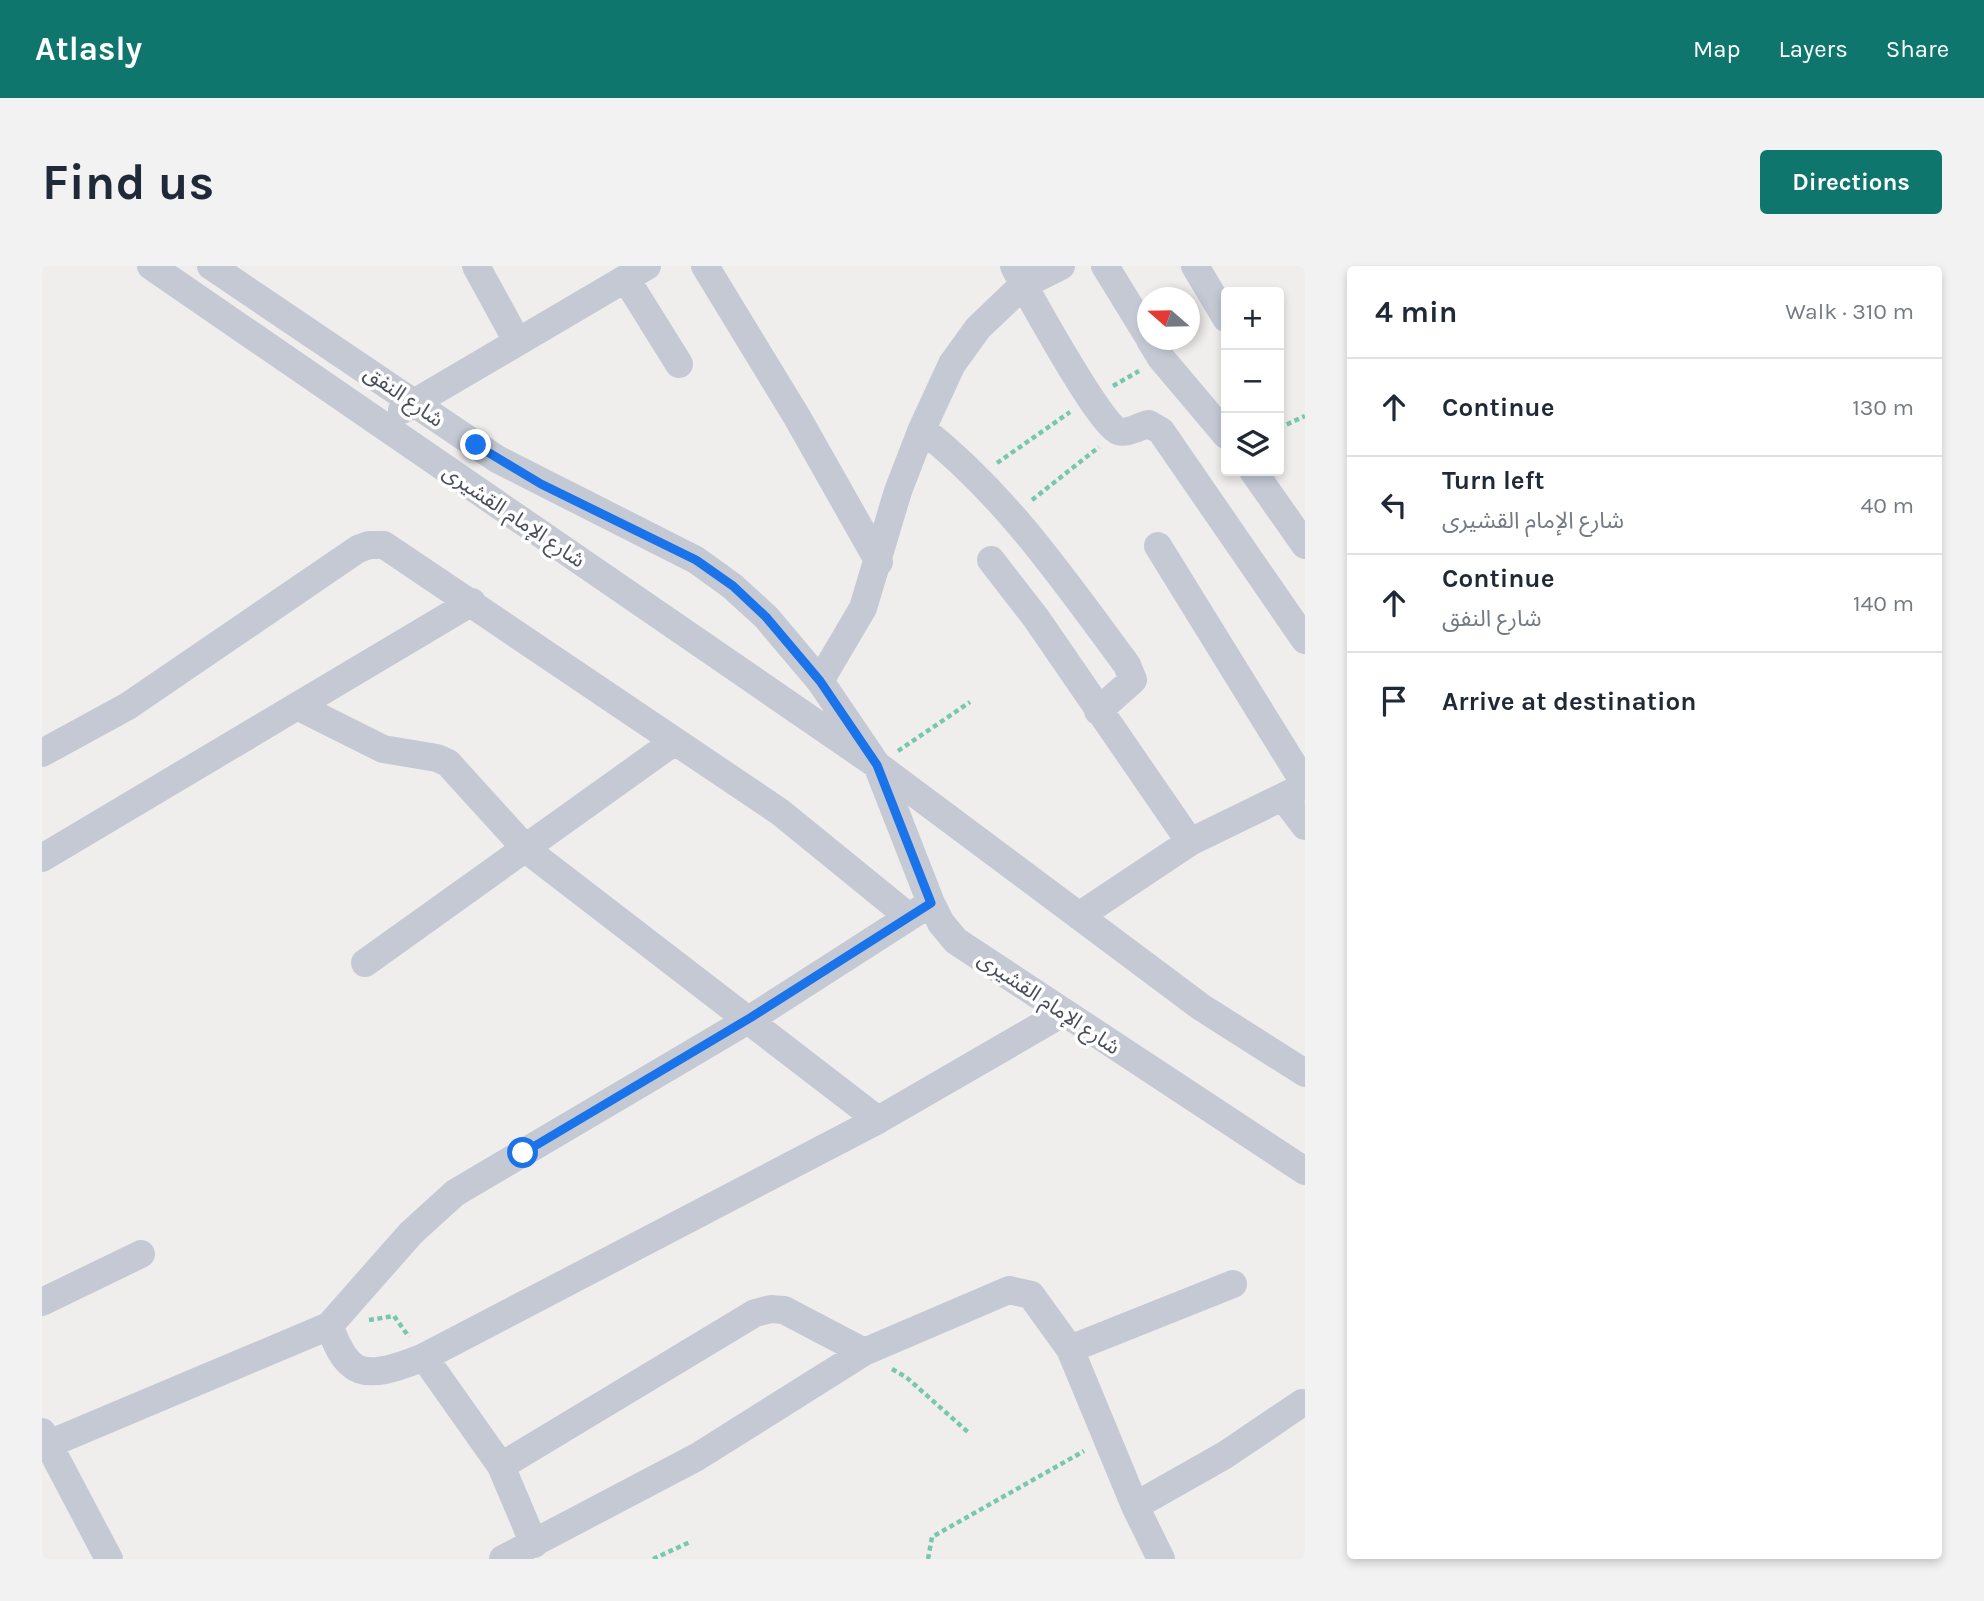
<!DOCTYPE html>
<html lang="en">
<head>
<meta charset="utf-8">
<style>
	body { margin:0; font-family:Karla,"Noto Sans Arabic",sans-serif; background:#f2f2f3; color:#1f2937 }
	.controls { position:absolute; right:21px; top:21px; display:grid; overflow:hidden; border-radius:7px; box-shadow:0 4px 10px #0003 }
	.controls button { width:63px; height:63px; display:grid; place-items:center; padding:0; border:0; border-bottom:2px solid #e0e1e3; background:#fff; color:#1f2937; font:35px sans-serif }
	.compass { position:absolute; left:1095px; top:21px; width:63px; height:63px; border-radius:50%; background:#fff; box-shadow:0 4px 10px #0003; rotate:290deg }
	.stop { position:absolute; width:21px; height:21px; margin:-16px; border:5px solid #1a73e8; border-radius:50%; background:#fff }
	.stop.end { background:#1a73e8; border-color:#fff; box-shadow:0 2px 7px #0008 }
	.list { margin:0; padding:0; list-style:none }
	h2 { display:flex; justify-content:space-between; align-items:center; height:91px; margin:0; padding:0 28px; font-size:30px }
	h2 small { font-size:23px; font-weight:400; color:#747a83 }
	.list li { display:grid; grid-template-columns:46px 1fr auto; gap:21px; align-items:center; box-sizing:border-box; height:98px; padding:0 28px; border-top:2px solid #e0e1e3 }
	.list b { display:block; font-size:26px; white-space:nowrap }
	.list p { margin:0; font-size:23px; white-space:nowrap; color:#747a83 }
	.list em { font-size:23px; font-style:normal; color:#747a83 }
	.icon { flex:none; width:38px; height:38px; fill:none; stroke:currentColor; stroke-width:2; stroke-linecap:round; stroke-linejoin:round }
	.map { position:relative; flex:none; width:1263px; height:1293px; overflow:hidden; border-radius:7px }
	header { display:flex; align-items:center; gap:42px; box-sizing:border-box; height:98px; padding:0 35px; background:#0f766e; color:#fff }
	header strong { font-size:33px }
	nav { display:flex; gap:38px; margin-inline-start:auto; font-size:24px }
	.intro { display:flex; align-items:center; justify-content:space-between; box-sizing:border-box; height:168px; padding:0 42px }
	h1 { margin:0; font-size:49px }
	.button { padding:18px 32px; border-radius:7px; background:#0f766e; color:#fff; font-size:24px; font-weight:700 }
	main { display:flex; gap:42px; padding:0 42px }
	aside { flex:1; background:#fff; border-radius:7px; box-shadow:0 4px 10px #0003 }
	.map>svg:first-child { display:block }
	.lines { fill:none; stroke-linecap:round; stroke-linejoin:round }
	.path { stroke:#78c7b1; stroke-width:4.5; stroke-dasharray:5 3.5; stroke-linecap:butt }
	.minor { stroke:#c4c9d4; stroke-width:28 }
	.route { stroke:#1a73e8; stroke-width:9 }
	.labels { text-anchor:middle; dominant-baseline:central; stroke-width:7; stroke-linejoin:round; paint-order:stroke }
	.street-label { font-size:21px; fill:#474d5a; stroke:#fff }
</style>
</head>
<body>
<header>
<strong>Atlasly</strong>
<nav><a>Map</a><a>Layers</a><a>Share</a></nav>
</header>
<div class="intro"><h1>Find us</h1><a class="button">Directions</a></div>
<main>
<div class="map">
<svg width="1263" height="1293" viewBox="0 0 1263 1293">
	<rect width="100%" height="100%" fill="#f0eeed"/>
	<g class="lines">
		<!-- path -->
		<path class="path" d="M1071,120l26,-15
			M1237,162l26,-12
			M955,197l73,-51
			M990,234l67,-53
			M856,485l72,-49
			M327,1054l25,-4 15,21
			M850,1103l14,8 63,56
			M611,1293l37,-17
			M886,1293l4,-22 152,-86"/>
		<!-- minor -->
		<path class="minor" d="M109,0l726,499 324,242 104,66
			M169,0l286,193 199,101 36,26 34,31 54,64 57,84 54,138 10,20 15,18 349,230
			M434,0l41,75
			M663,0l92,151 82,145
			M972,0c12,24 86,159 104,165 10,3 21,-5 31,-7l12,7 144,209
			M1063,0l43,70
			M1153,0l31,52
			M584,13l53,85
			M1108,74l11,18 65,77
			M360,144l245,-144
			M880,163c85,67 141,150 205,236l6,15 -35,31
			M1211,205l52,74
			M1116,280l147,238
			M949,294l45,58 154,224
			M778,415l43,-73 35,-117 24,-62 30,-65 26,-36 45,-43 38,-19
			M255,440l86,43 54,9 11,5 79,87 351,270
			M0,487l86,-47 230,-157 11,-4h15l396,267 129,105
			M1241,531l22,29
			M0,592l430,-256
			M1037,650l111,-74 115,-56
			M323,697l310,-222
			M0,1036l99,-48
			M287,1060l82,-93 44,-40 295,-174 173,-111
			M1028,1083l163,-65
			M382,1091l77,109 254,-153 16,-4 13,1 80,42
			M0,1166l67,127
			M7,1178l280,-118c6,13 11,29 22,38 17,17 55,0 73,-7l454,-237 185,-107
			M459,1200l33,78
			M1093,1240l90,-51 77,-52
			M461,1293l194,-102 167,-105 145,-62 22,5 39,54 65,157 26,53"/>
	</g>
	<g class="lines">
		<!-- route -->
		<path class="route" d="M434,179l65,39 155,76 37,26 33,31 54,64 57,84 54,138 -181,115 -227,135"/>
	</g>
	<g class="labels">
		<!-- street labels -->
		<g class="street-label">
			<text transform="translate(362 130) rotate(35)">شارع النفق</text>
			<text transform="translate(472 250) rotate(34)">شارع الإمام القشيرى</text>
			<text transform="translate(1007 737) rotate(34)">شارع الإمام القشيرى</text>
		</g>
	</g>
</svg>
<div class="controls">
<button>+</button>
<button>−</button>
<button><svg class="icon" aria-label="layers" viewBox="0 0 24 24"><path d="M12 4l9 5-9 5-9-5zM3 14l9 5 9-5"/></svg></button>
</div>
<svg class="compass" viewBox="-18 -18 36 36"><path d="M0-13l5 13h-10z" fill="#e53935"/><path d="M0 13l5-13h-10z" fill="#747a83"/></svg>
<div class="stop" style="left:481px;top:887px"></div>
<div class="stop end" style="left:434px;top:179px"></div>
</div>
<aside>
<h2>4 min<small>Walk · 310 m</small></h2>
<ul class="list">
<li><svg class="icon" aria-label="ahead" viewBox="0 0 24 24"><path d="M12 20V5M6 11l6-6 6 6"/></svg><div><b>Continue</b></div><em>130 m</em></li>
<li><svg class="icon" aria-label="left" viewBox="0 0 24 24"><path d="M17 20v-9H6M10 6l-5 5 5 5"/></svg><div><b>Turn left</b><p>شارع الإمام القشيرى</p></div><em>40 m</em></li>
<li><svg class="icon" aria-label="ahead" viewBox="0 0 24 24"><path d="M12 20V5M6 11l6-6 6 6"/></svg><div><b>Continue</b><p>شارع النفق</p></div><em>140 m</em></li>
<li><svg class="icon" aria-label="arrive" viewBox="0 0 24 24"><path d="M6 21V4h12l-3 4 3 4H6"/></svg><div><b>Arrive at destination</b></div></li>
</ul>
</aside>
</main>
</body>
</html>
